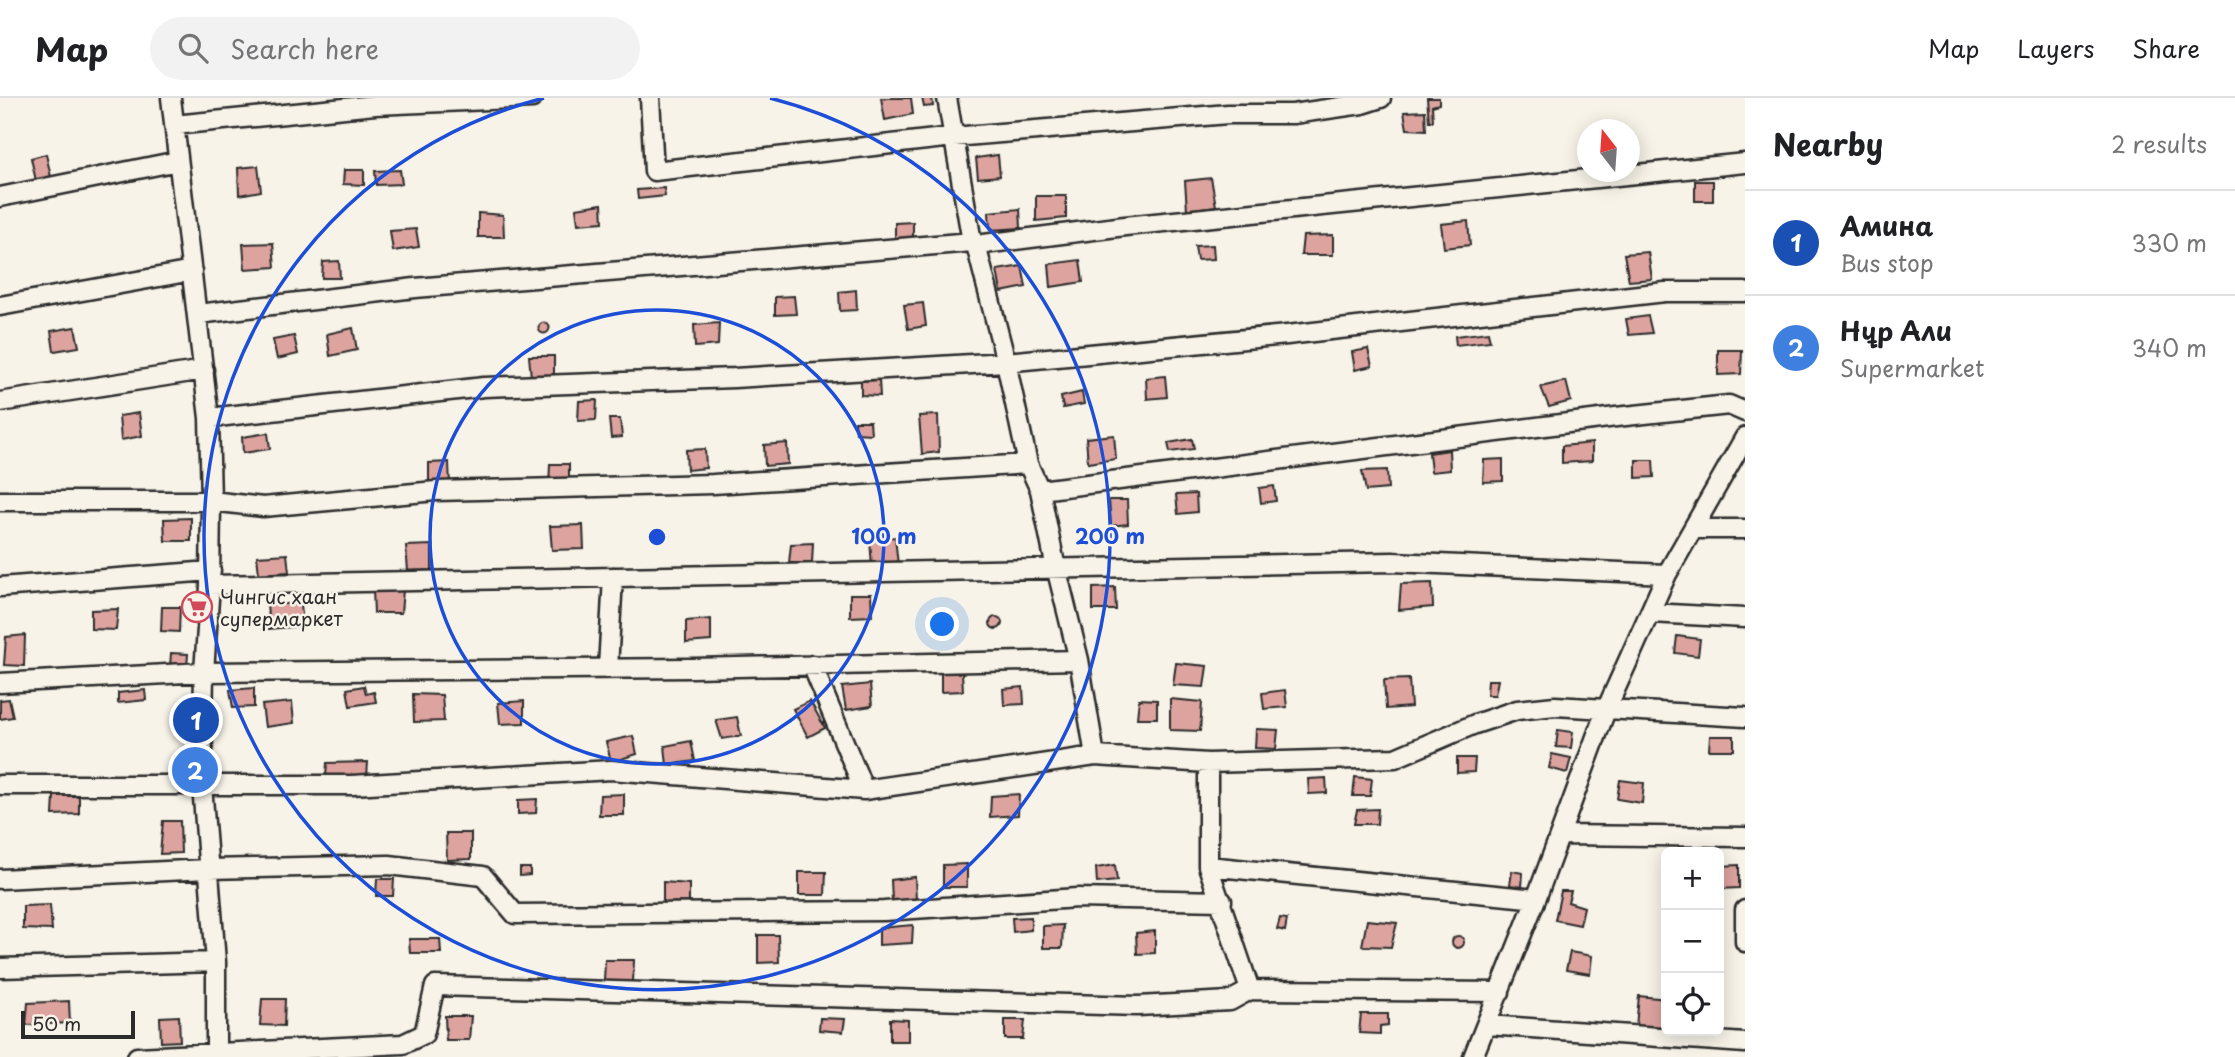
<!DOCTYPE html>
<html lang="en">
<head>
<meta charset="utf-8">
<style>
	body { margin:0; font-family:"Playpen Sans",sans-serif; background:#f2f2f2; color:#202124 }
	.controls { position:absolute; right:21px; bottom:21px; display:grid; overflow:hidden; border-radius:10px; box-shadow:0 4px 18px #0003 }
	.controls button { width:63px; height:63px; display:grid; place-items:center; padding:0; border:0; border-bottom:2px solid #e0e0e0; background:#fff; color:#202124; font:35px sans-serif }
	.compass { position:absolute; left:1577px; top:21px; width:63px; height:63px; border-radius:50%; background:#fff; box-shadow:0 4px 18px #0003; rotate:343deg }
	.scale { position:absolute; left:21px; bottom:18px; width:114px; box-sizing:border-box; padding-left:7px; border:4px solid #2b2b2b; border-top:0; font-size:19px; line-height:24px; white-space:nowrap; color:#2b2b2b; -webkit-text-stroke:5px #f7f3e8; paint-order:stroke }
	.you { position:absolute; left:943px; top:527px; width:24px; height:24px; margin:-18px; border:5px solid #fff; border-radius:50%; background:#1a73e8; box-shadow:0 0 0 10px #1a73e833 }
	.badge { display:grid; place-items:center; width:46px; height:46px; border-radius:50%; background:#db2777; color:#fff; font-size:23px; font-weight:700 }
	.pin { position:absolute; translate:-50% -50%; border:4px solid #fff; box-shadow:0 2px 7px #0006 }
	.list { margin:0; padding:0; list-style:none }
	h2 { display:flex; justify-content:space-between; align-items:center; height:91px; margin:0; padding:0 28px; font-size:30px }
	h2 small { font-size:23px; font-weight:400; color:#757577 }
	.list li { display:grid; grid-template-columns:46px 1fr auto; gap:21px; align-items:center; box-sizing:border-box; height:105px; padding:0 28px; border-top:2px solid #e0e0e0 }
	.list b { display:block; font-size:26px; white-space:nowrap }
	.list p { margin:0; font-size:23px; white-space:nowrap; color:#757577 }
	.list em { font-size:23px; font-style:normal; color:#757577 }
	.icon { flex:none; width:38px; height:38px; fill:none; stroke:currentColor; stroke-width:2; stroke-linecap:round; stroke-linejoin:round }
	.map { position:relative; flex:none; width:1745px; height:959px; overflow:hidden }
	header { display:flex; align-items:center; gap:42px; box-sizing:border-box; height:98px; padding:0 35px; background:#fff; border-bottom:2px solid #e0e0e0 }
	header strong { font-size:33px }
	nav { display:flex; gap:38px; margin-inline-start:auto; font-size:24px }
	.search { width:490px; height:63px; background:#f2f2f2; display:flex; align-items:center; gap:18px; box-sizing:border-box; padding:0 24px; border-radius:38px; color:#757577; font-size:26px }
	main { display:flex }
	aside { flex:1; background:#fff }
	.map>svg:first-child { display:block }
	.building { fill:#dda39f; stroke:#2b2b2b; stroke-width:2 }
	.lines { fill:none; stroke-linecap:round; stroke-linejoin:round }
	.minor-casing { stroke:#2b2b2b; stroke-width:23 }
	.minor { stroke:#f7f3e8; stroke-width:18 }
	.ring { fill:none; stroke:#1d4ed8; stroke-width:3.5 }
	.labels { text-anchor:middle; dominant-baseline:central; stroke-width:5; stroke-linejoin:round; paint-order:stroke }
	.poi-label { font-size:19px; fill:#2b2b2b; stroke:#f7f3e8; text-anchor:start }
	.centre { fill:#1d4ed8; stroke:#f7f3e8; stroke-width:3.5 }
	.ring-label { font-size:21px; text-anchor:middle; font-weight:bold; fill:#1d4ed8; stroke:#f7f3e8; stroke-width:5; stroke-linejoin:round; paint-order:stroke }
</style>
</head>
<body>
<header>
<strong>Map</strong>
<div class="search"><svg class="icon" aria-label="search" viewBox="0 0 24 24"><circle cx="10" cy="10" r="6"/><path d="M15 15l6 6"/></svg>Search here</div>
<nav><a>Map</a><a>Layers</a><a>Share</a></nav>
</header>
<main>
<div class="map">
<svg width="1745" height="959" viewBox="0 0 1745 959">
	<rect width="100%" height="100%" fill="#f7f3e8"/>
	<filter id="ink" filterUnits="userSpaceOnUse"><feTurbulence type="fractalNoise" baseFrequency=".0143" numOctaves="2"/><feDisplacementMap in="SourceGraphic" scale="14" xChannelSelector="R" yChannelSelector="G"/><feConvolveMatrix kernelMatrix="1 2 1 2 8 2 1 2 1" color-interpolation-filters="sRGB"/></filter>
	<g filter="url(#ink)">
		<!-- building -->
		<path class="building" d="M881,0h30l2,16 -28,6z
			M922,0h10l1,8 -9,1z
			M1427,0h12v6l-7,2 1,15h-4z
			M1425,13l1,19 -19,-1 -3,-17z
			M46,56l5,23 -15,4 -5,-23z
			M998,57l2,21 -22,2 -2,-20z
			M258,68l3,25 -22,4 -1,-27z
			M344,72h20v15l-21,-1z
			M400,72l2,14 -26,1 -1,-14z
			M1211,80l5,28 -29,4 -2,-29z
			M1695,83h18v20h-18z
			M664,90l1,8 -27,3 -1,-9z
			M1036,98h30v22l-30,3z
			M602,106l1,18 -25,2 -2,-16z
			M1020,111l1,19 -31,2 -1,-18z
			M478,115l25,2 1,22h-26z
			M1468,123l2,24 -26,3 -3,-24z
			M913,124v16l-18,2v-17z
			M416,131l3,18 -26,4 -3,-20z
			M1333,137v20h-32l2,-19z
			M273,145l2,24 -30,2 -2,-25z
			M1213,147l1,14 -17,1 -2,-14z
			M1648,154l4,27 -23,2 -5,-27z
			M1080,162l3,22 -32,5 -2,-23z
			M339,163l1,17h-18l1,-16z
			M1022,168l4,21 -25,5 -4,-22z
			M856,192l1,20 -17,1 -1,-19z
			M794,198l2,18 -21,1v-18z
			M923,205l3,23 -18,3 -4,-24z
			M1648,218l4,17 -23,2 -3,-16z
			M538.5 230a5.5 5.5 0 1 1 11 0a5.5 5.5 0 1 1-11 0Z
			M719,225l-1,22 -23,2 -1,-22z
			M75,229l4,20 -25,4 -3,-20z
			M353,230l4,22 -27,6 -3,-22z
			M1488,234l2,9 -34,4 -1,-9z
			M294,238l4,18 -21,5 -4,-19z
			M1368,251l4,17 -17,4 -3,-18z
			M1718,252h24l-1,24 -23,1z
			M529,258h25v20l-23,1z
			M1165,278l2,21 -20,2 -1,-21z
			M879,282l1,16 -19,-1v-14z
			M1566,283l5,20 -22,6 -8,-20z
			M1082,294l2,12 -21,4 -2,-11z
			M597,302l-1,20 -18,1 1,-20z
			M139,315l3,23 -21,4 -2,-24z
			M938,317l1,37 -17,2 -3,-38z
			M609,321h11l2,18 -11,1z
			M855,323h15l1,13 -15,-1z
			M268,335l2,16 -27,4 -1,-16z
			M1114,337l2,24 -28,4 -2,-25z
			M1192,341l2,10 -24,3 -2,-9z
			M787,345l1,21 -23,2 -1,-21z
			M1592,345v18l-30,2v-17z
			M705,351l1,19 -19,2 -1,-20z
			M1449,352l1,20 -19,2 -2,-19z
			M1503,361v22l-20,1 1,-22z
			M1636,362h17l1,17 -18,1z
			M449,364l1,24h-21v-23z
			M550,366h19v22h-20z
			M1387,372l1,19 -22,2 -4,-20z
			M1274,388l2,15 -15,2 -2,-15z
			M1196,396l1,18 -19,2 -2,-19z
			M1109,402h18l1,24 -17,2z
			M191,420v23h-26l-1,-22z
			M583,427l1,24 -32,1 -2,-24z
			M895,439l3,28 -26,2 -2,-27z
			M813,445l-1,20h-23l2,-19z
			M432,447v25l-24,1 -2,-25z
			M287,456l2,18 -30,2 -2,-18z
			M1432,485l1,24 -34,3 2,-26z
			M1115,489l1,23h-23v-22z
			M373,492h30l-2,23h-27z
			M850,496h21l1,22 -22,1z
			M267,506h34l2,22 -34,3z
			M162,509h18l-1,25 -18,-1z
			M118,511l-2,21 -25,-1v-19z
			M990 525a6 6 0 1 1 12 0a6 6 0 1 1-12 0Z
			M711,521v22l-25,2v-22z
			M25,537l-1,31 -20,-1 2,-28z
			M1677,538l23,3 -2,17 -23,-3z
			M171,555l17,1 -1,13 -17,-1z
			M1176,565l31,3 -3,21 -31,-2z
			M941,574h21l1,19 -22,1z
			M1409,581l2,28 -25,2 -2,-29z
			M1488,582h10l-3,15h-8z
			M870,586l2,22 -26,4 -4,-23z
			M364,588l2,8 8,-2 2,10 -26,4 -3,-17z
			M1023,589l1,17 -20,1 -1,-16z
			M254,590v19l-21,1 -3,-18z
			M145,592l1,10 -28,3v-10z
			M1285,592l2,17 -23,2 -2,-16z
			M413,596l29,1 2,26 -30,1z
			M9,601l4,18 -13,2v-19z
			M1139,601l18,1v18h-20z
			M1170,601l32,3 -2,29 -30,-1z
			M524,603v22l-24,1 -2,-21z
			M810,603l15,27 -17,9 -15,-28z
			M292,604l2,21 -29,4 -3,-22z
			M737,619l4,19 -19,3 -6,-19z
			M1256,631l22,1 -2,19 -21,-1z
			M1558,632l15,2 -2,16 -15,-1z
			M633,638l4,18 -26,8 -5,-20z
			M1710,638h24v14h-25z
			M691,643l4,20 -28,4 -2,-19z
			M1552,656l19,4 -4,15 -18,-5z
			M1457,660h18l-1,14 -17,1z
			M368,664l-1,15 -41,-1 1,-13z
			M1355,679l17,2 -2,17h-17z
			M1326,680l1,15 -18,1 -1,-15z
			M1620,682l24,3 -2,20 -25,-4z
			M624,696v21h-25l1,-20z
			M1019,696l-1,21 -28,2 1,-21z
			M54,698h25v18l-26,1z
			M537,701l-1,14 -18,1v-14z
			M1378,711l-1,15h-23l3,-14z
			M163,723h17l1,32 -21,1z
			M446,735h25v26l-24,1z
			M967,766v23h-24v-22z
			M1115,767l2,16 -20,2 -1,-15z
			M1739,767v23l-20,1v-23z
			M520,770h10v7l-10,1z
			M1512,773l11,2 -1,14 -12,-2z
			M799,774h27l-1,23h-26z
			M915,779l1,24h-24l-1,-21z
			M377,781h17l-1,17h-17z
			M663,784l26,2v18l-26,1z
			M1561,793h10l-3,11 16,5 -4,18 -25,-5z
			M50,807l2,25 -29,-1v-23z
			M1031,819v13l-18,2 -1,-14z
			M1280,820l7,1 -2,12 -8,-2z
			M1367,822l30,3 -6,24 -29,-1z
			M913,827l-1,18 -33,2v-17z
			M1063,827l-1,23h-19v-22z
			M1155,833v22l-18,1 -1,-21z
			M758,837h20l1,27 -21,1z
			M1452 844a6 6 0 1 1 12 0a6 6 0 1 1-12 0Z
			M409,841h31l1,14h-31z
			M1570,854l22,4 -2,18 -24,-4z
			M605,862h29l-1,22 -29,-1z
			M1639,898l27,3v28l-30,-1z
			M262,901h23l-1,27 -24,-1z
			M69,903l1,22 -44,2 2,-22z
			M1361,916h27v11l-8,1v8l-21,-1z
			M179,918l1,25 -19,1 -1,-25z
			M445,918h26l-2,24h-23z
			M820,920l25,1 -2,13 -24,-2z
			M890,921l18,1v21h-18z
			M1005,922h20l-2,19h-18z"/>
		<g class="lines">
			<!-- minor casing -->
			<g class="minor-casing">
				<path id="minor" d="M171,0l38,320 2,83 -1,84 -6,87 -2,113 14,177v95
					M650,0l4,73 299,-34 275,-23h65l69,-10 19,-6
					M947,0l25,144 4,3 30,117 22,102 12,26 14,69 25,101 16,96
					M174,27l201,-20 157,-7
					M0,99l178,-36
					M976,147l149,-19 620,-63
					M0,208l192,-35
					M198,216l217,-26 557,-46
					M0,304l204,-32
					M209,320l275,-31 250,-9 272,-16 281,-27 378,-43h80
					M1040,392l576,-73 113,-12 16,7
					M0,403h211l52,6 173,-16 277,-7 315,-20
					M1693,431h52
					M210,487l1183,-23 274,12
					M0,489l211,-16
					M1650,515l95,5
					M812,567l52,125
					M608,570l5,-91
					M0,585l204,-11 488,-4 387,-8
					M1208,665v103l42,124
					M0,687h352l259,-15 253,20 231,-34 113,7 187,-5 80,-34 42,-14 38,-4 190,11
					M1560,737l185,2
					M1208,768l328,33
					M0,781l208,-10 181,-4 94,11 32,38 369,-3 193,-13 145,3
					M1745,812v32
					M0,870l216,-6
					M1487,927l258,18
					M137,959l266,-13 21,-10 11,-48 703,20 92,-5 20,-11 250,2
					M1473,959l63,-158 70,-189 61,-136 78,-137"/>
			</g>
			<!-- minor -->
			<use href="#minor" class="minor"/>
		</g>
	</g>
	<!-- distance rings -->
	<g class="ring">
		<circle cx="657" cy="439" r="227"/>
		<path d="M770 0A453 453 0 1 1 544 0"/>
	</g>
	<!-- icons -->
	<defs>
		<g id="supermarket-ring" transform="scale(1.575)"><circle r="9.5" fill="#f7f3e8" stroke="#d1495b" stroke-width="1.5"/><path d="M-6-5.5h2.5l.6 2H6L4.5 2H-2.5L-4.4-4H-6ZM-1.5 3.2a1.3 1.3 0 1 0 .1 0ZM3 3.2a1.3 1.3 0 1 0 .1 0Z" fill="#d1495b"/></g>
	</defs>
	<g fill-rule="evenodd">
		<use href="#supermarket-ring" x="197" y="509"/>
	</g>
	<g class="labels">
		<!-- poi labels -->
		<g class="poi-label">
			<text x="220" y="498">Чингис хаан<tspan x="220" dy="22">супермаркет</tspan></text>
		</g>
	</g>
	<circle cx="657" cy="439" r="10" class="centre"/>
	<g class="ring-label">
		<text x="884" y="446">100 m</text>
		<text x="1110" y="446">200 m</text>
	</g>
</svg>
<div class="controls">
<button>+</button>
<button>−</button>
<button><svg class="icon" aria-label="locate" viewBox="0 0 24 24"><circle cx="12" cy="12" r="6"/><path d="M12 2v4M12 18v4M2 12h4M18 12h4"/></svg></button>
</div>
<svg class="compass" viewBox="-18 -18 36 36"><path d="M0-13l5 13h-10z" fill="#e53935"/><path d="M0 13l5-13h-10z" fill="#757577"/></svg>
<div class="scale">50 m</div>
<div class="you"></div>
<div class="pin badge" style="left:196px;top:622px;background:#1a4fb4">1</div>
<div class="pin badge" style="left:195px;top:672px;background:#3f7fe0">2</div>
</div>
<aside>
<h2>Nearby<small>2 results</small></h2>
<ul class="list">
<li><span class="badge" style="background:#1a4fb4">1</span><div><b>Амина</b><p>Bus stop</p></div><em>330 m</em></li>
<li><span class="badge" style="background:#3f7fe0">2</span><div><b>Нұр Али</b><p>Supermarket</p></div><em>340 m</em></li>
</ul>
</aside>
</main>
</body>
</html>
